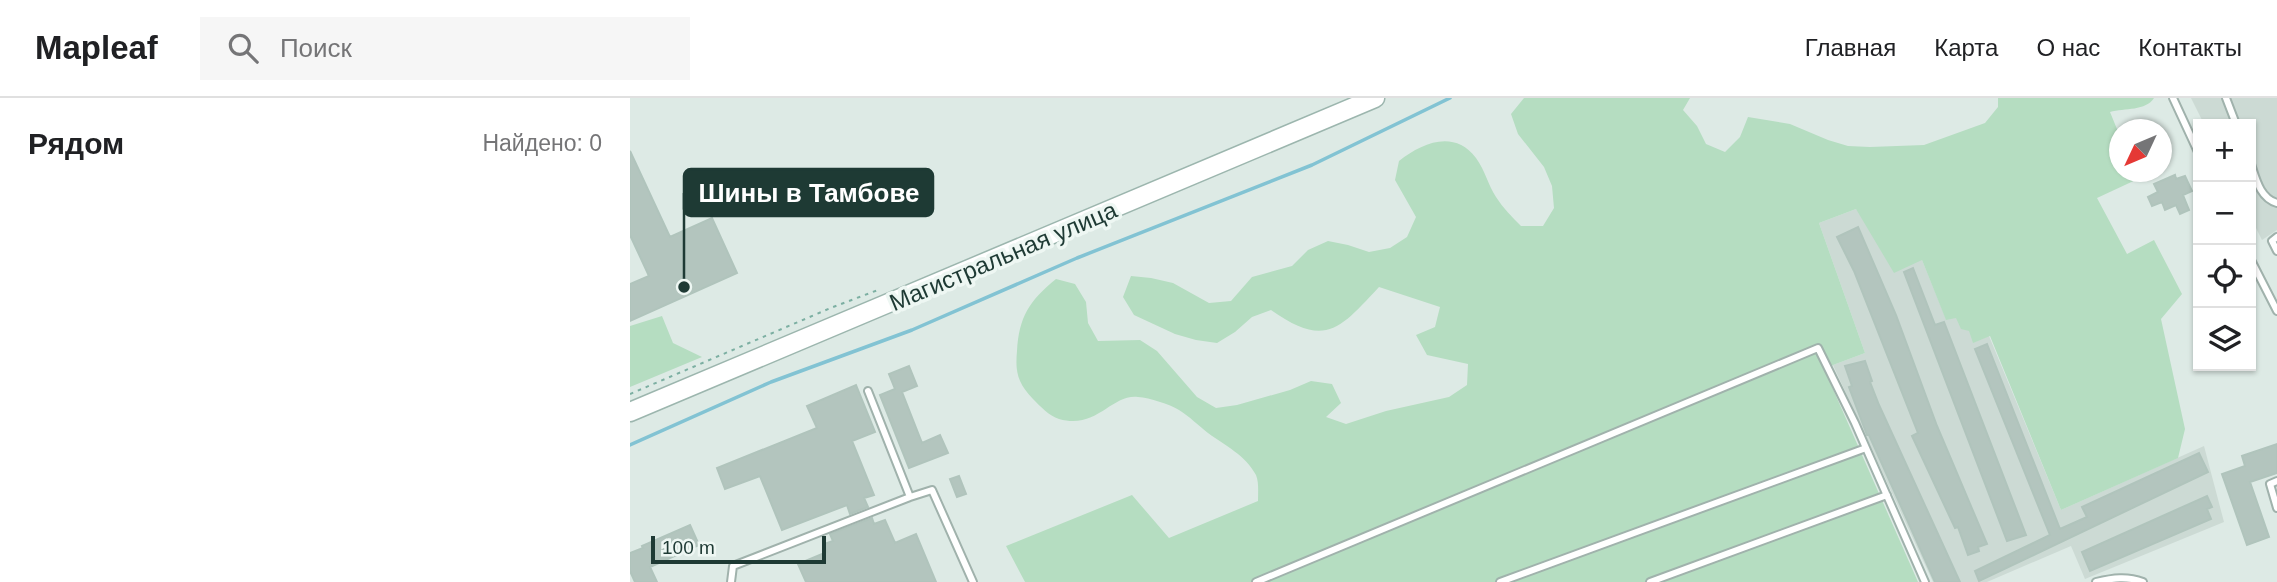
<!DOCTYPE html>
<html lang="ru">
<head>
<meta charset="utf-8">
<style>
	body { margin:0; font-family:Helvetica,sans-serif; background:#f6f6f6; color:#202124 }
	.controls { position:absolute; right:21px; top:21px; display:grid; overflow:hidden; border-radius:0px; box-shadow:0 2px 5px #0004 }
	.controls button { width:63px; height:63px; display:grid; place-items:center; padding:0; border:0; border-bottom:2px solid #e0e0e0; background:#fff; color:#202124; font:35px sans-serif }
	.compass { position:absolute; left:1479px; top:21px; width:63px; height:63px; border-radius:50%; background:#fff; box-shadow:0 2px 5px #0004; rotate:226deg }
	.scale { position:absolute; left:21px; bottom:18px; width:175px; box-sizing:border-box; padding-left:7px; border:4px solid #1e3a34; border-top:0; font-size:19px; line-height:24px; white-space:nowrap; color:#1e3a34; -webkit-text-stroke:5px #eef7f3; paint-order:stroke }
	.list { margin:0; padding:0; list-style:none }
	h2 { display:flex; justify-content:space-between; align-items:center; height:91px; margin:0; padding:0 28px; font-size:30px }
	h2 small { font-size:23px; font-weight:400; color:#757577 }
	.icon { flex:none; width:38px; height:38px; fill:none; stroke:currentColor; stroke-width:2; stroke-linecap:round; stroke-linejoin:round }
	.map { position:relative; flex:none; width:1647px; height:484px; overflow:hidden }
	header { display:flex; align-items:center; gap:42px; box-sizing:border-box; height:98px; padding:0 35px; background:#fff; border-bottom:2px solid #e0e0e0 }
	header strong { font-size:33px }
	nav { display:flex; gap:38px; margin-inline-start:auto; font-size:24px }
	.search { width:490px; height:63px; background:#f6f6f6; display:flex; align-items:center; gap:18px; box-sizing:border-box; padding:0 24px; border-radius:0px; color:#757577; font-size:26px }
	main { display:flex }
	aside { flex:1; background:#fff }
	.map>svg:first-child { display:block }
	.built { fill:#ccdad4 }
	.green { fill:#b5ddc1 }
	.lines { fill:none; stroke-linecap:round; stroke-linejoin:round }
	.stream { stroke:#82c3d3; stroke-width:3.5 }
	.building { fill:#b3c5be; stroke:#b0c4bc; stroke-width:2 }
	.lane-casing { stroke:#a0b2ac; stroke-width:10 }
	.secondary-casing { stroke:#9cb6ae; stroke-width:21 }
	.path { stroke:#7cafa2; stroke-width:2; stroke-dasharray:3.5 5; stroke-linecap:butt }
	.lane { stroke:#fff; stroke-width:6 }
	.secondary { stroke:#fff; stroke-width:18 }
	.labels { text-anchor:middle; dominant-baseline:central; stroke-width:7; stroke-linejoin:round; paint-order:stroke }
	.street-label { font-size:24px; fill:#1e3a34; stroke:#eef7f3 }
	.leader { fill:none; stroke:#1e3a34; stroke-width:2.5 }
	.callout-dot { fill:#1e3a34; stroke:#eef7f3; stroke-width:2.5 }
	.callout { fill:#1e3a34; stroke:#1e3a34; stroke-width:2.5 }
	.callout-label { font-size:26px; text-anchor:middle; font-weight:bold; fill:#fff }
</style>
</head>
<body>
<header>
<strong>Mapleaf</strong>
<div class="search"><svg class="icon" aria-label="search" viewBox="0 0 24 24"><circle cx="10" cy="10" r="6"/><path d="M15 15l6 6"/></svg>Поиск</div>
<nav><a>Главная</a><a>Карта</a><a>О нас</a><a>Контакты</a></nav>
</header>
<main>
<aside>
<h2>Рядом<small>Найдено: 0</small></h2>
<ul class="list">
</ul>
</aside>
<div class="map">
<svg width="1647" height="484" viewBox="0 0 1647 484">
	<rect width="100%" height="100%" fill="#ddeae5"/>
	<!-- built -->
	<path class="built" d="M1561,0h86v132l-15,10 -11,-22v-94h-47z
		M1226,111l66,51 24,59 10,-2 13,13 20,6 72,174 143,-64 20,76 -139,57 -14,-33 -84,36h-54l-100,-217 32,-12 -46,-130z"/>
	<!-- green -->
	<path class="green" d="M894,0h166l-7,12 14,16 9,18 19,8 15,-15 8,-20 42,7 38,16 20,6 22,1 54,-2 61,-22 13,-16v-9h156c-8,13 -29,10 -44,14l9,22 1,38h17l3,6 -43,20 30,56 27,-14 28,54 -21,25 24,110 -7,29 -117,52 -71,-174 -17,7 -4,-12 -8,-2 -5,-11 -10,2 -24,-60 -28,13 -38,-64 -37,14 46,130 -32,12 -8,6 93,211h-893l-19,-36 126,-51 37,43 89,-37c0,-8 1,-19 -2,-26 -11,-20 -30,-29 -48,-42 -9,-7 -19,-17 -29,-23 -10,-6 -29,-12 -41,-13 -27,-3 -41,33 -79,22 -10,-3 -19,-13 -26,-20 -15,-16 -18,-26 -16,-48 2,-34 12,-50 39,-72l19,5 11,18 2,21 10,18 42,-1 17,11 40,46 19,11 21,-3 53,-15 21,-9 21,3 9,19 -15,14 20,7 40,-13 63,-14 18,-12 1,-21 -41,-9 -11,-20 19,-8 5,-20 -61,-20c-40,43 -54,61 -108,23l-19,7 -17,15 -18,11 -21,-3 -21,-6 -41,-19 -11,-18 8,-21 20,2 22,5 36,20 22,-2 21,-24 40,-11 16,-16 20,-9 20,4 21,7 21,-4 17,-11 9,-20 -21,-37 4,-19c23,-18 55,-32 77,-3 9,12 12,27 20,39 7,11 16,20 25,29h22l11,-18 -2,-22 -8,-19 -26,-33 -7,-20z
		M32,218l11,27 29,14 -72,30v-61z"/>
	<g class="lines">
		<!-- stream -->
		<path class="stream" d="M0,347l141,-63 141,-52 165,-72 235,-93 138,-67"/>
	</g>
	<!-- building -->
	<path class="building" d="M0,53l40,86 42,-19 25,55 -107,48v-37l19,-8 -19,-41z
		M1545,77l1,4 9,-3 7,15 -9,4 6,15 -9,4 -4,-9 -11,5 -3,-8 -10,4 -4,-9 10,-5 -4,-8z
		M1228,129l38,88 41,111 50,118 -9,3 1,4 -11,4 -10,-28 -3,1 -43,-92 6,-3 -64,-162 -17,-34z
		M1283,170l22,57 9,-3 82,213 -19,6 -103,-269z
		M1357,246l73,185 27,-12 -5,-10 117,-54 9,19 -229,109 -4,-10 75,-36 -75,-186z
		M1235,263l7,20 -2,1 9,23 81,177h-25l-66,-147h-2l-18,-48 3,-1 -7,-20z
		M279,268l8,20 -15,6 20,51 18,-8 8,18 -39,15 -29,-73 15,-6 -6,-15z
		M226,287l19,47 -23,9 22,54 -10,3 4,9 -18,7 -3,-9 -65,25 -22,-54 -35,13 -8,-21 100,-40 -10,-22z
		M1647,346v29l-27,9 19,55 -22,8 -25,-71 23,-8 -3,-10z
		M329,378l7,18 -9,3 -7,-18z
		M1577,398l5,11 -5,2 4,10 -121,52 -8,-19z
		M242,420l2,6 11,-4 10,23 21,-9 20,48h-130l-8,-18 29,-12 -3,-8 9,-3 -3,-7z
		M60,427l9,20 -49,22 7,15h-22l-5,-11v-18l13,-5 -1,-2z"/>
	<g class="lines">
		<!-- lane casing -->
		<g class="lane-casing">
			<path id="lane" d="M1543,0l25,54
				M1596,0l10,26
				M1621,66c5,15 9,34 26,39
				M1647,139l-5,4 5,10
				M1621,162l26,51
				M238,293l42,106
				M1647,383l-7,3 7,24
				M101,484l2,-16 177,-69 22,-7 41,92
				M626,484l562,-234 37,75 70,159
				M870,484l366,-134
				M1020,484l237,-87
				M1466,484c17,-4 31,-6 47,0"/>
		</g>
		<!-- secondary casing -->
		<g class="secondary-casing">
			<path id="secondary" d="M0,314l745,-314"/>
		</g>
		<!-- path -->
		<path class="path" d="M0,296l203,-87 45,-17"/>
		<!-- lane -->
		<use href="#lane" class="lane"/>
		<!-- secondary -->
		<use href="#secondary" class="secondary"/>
	</g>
	<g class="labels">
		<!-- street labels -->
		<g class="street-label">
			<text transform="translate(373 158) rotate(-23)">Магистральная улица</text>
		</g>
	</g>
	<!-- callouts -->
	<path class="leader" d="M54 189L54 95"/>
	<circle class="callout-dot" cx="54" cy="189" r="7"/>
	<rect class="callout" x="54" y="71" width="249" height="47" rx="7"/>
	<g class="callout-label">
		<text x="179" y="104">Шины в Тамбове</text>
	</g>
</svg>
<div class="controls">
<button>+</button>
<button>−</button>
<button><svg class="icon" aria-label="locate" viewBox="0 0 24 24"><circle cx="12" cy="12" r="6"/><path d="M12 2v4M12 18v4M2 12h4M18 12h4"/></svg></button>
<button><svg class="icon" aria-label="layers" viewBox="0 0 24 24"><path d="M12 4l9 5-9 5-9-5zM3 14l9 5 9-5"/></svg></button>
</div>
<svg class="compass" viewBox="-18 -18 36 36"><path d="M0-13l5 13h-10z" fill="#e53935"/><path d="M0 13l5-13h-10z" fill="#757577"/></svg>
<div class="scale">100 m</div>
</div>
</main>
</body>
</html>
